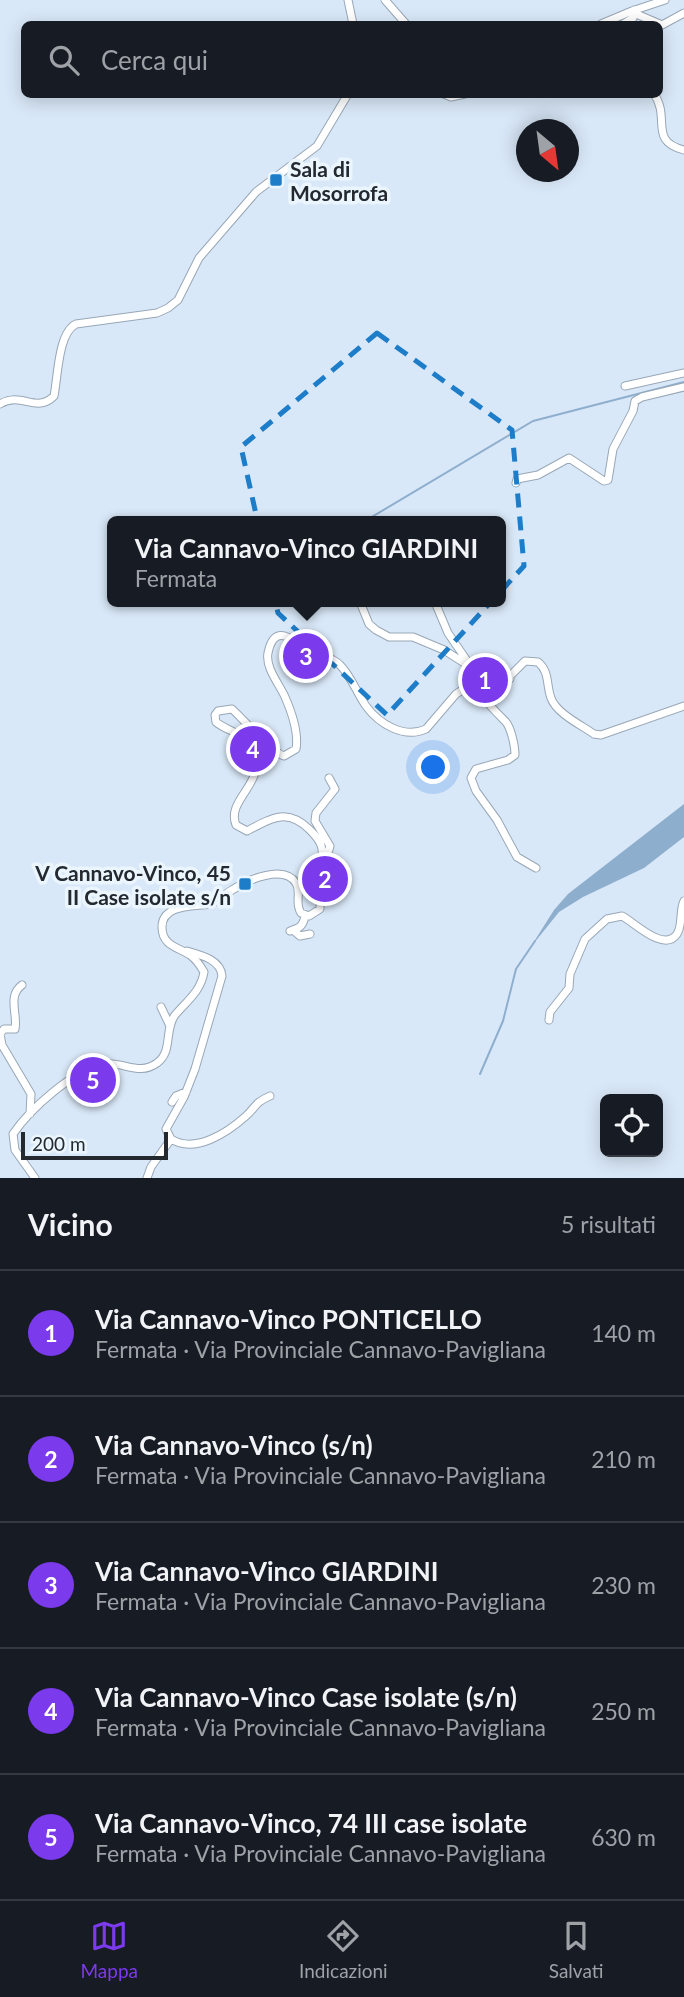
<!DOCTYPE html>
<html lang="it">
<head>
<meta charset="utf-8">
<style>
	body { margin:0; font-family:Lato,sans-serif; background:#242831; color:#f1f3f6 }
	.controls { position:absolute; right:21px; bottom:21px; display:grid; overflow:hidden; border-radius:10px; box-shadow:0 4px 18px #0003 }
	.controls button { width:63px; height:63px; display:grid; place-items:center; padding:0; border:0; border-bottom:2px solid #363941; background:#171b24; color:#f1f3f6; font:35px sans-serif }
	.compass { position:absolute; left:516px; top:119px; width:63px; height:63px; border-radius:50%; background:#171b24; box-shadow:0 4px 18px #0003; rotate:151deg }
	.scale { position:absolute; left:21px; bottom:18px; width:147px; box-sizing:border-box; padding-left:7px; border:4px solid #23292f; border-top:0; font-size:19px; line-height:24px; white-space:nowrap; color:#23292f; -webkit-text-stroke:5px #ebf5fe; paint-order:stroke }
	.you { position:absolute; left:434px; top:768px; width:24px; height:24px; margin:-18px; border:5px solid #fff; border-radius:50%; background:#1a73e8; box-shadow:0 0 0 10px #1a73e833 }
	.badge { display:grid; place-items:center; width:46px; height:46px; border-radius:50%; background:#7c3aed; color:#fff; font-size:23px; font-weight:700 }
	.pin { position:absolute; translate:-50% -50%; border:4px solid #fff; box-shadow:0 2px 7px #0006 }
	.popup { position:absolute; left:107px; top:516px; width:399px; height:91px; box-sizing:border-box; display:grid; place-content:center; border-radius:10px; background:#171b24; filter:drop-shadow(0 2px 5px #0005); font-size:23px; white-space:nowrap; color:#9ea1a6 }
	.popup b { font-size:26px; color:#f1f3f6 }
	.popup::after { content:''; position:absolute; left:50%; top:100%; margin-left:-14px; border:14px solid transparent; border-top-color:#171b24 }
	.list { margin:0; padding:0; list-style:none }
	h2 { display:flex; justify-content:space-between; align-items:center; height:91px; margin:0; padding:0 28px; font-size:30px }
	h2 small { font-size:23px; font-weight:400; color:#9ea1a6 }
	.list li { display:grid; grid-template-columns:46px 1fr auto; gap:21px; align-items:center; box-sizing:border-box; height:126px; padding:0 28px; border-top:2px solid #363941 }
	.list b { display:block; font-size:26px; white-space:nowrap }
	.list p { margin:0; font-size:23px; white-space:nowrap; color:#9ea1a6 }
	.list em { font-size:23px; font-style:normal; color:#9ea1a6 }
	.icon { flex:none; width:38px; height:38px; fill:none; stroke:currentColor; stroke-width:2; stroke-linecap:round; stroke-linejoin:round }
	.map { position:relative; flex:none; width:684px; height:1178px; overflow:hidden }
	.search { position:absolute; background:#171b24; box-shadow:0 4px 18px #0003; left:21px; right:21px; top:21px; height:77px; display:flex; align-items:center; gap:18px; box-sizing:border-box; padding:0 24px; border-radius:10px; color:#9ea1a6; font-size:26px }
	.sheet { height:721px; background:#171b24 }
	nav { display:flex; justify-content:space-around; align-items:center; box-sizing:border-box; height:98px; border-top:2px solid #363941; background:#171b24; font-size:19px; color:#9ea1a6 }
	nav a { display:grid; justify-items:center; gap:4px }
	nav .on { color:#7c3aed }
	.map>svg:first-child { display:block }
	.water { fill:#8eaece }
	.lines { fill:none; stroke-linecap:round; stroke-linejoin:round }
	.stream { stroke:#8eaece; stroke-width:2 }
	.minor-casing { stroke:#98a7b6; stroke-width:9 }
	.minor { stroke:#fff; stroke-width:7 }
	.minor-bridge-casing { stroke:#98a7b6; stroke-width:9; stroke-linecap:butt }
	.minor-bridge { stroke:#fff; stroke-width:7 }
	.marked { fill:none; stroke:#1e7dc9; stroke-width:5; stroke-dasharray:14 9; stroke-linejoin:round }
	.poi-dot { fill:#1e7dc9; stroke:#ebf5fe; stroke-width:2.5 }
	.labels { text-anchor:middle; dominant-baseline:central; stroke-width:7; stroke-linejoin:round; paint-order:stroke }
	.poi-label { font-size:21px; font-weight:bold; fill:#23292f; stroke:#ebf5fe; text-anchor:start }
</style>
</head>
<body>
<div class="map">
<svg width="684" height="1178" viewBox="0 0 684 1178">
	<rect width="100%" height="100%" fill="#d9e8f8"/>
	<!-- water -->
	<path class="water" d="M684,804v33l-40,31 -61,29 -24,15 -29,36 24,-38 14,-16z"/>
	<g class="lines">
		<!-- stream -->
		<path class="stream" d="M365,521l168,-100 151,-39
			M480,1074l23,-53 13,-52 19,-28"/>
		<!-- minor casing -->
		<g class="minor-casing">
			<path id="minor" d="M348,0l5,24
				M385,0l21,24
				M634,13l28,12 22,-12
				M601,24l31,-13 33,-11
				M623,24l10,-6 1,-8
				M444,94l7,3 14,-3
				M654,94c17,24 -6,47 30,56
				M625,386l59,-13
				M0,404c22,-13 36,10 54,-8 4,-20 4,-63 22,-72l81,-11 11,-5 10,-8 21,-42 57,-66 61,-46 31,-52
				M516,483l1,-4 21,-4 31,-17 35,23 4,-1 5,-31 20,-38 2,-10 7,-4 42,-10
				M360,602l9,22 7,6 13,7h24l31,13 28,18 6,16 24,-1 8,-4v-3
				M437,607l11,26 24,35
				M480,679l22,-1 8,-2 15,-15 13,1c12,10 8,23 13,36 5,15 30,27 43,36l7,1 83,-29
				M478,684c4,15 16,26 27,37 6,6 10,25 10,34l-7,5 -32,9 -5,9 5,13 21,29 20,37 19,11
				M322,854l6,-1 2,-7 -15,-25 1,-8 19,-24 -6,-11
				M293,930l7,6 10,-2
				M290,931c10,-3 13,-5 15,-15
				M22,985c-15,11 -4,29 -7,44h-11l-4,5 2,11 29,49 -1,20
				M161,1007l9,19
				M549,1020l1,-8 19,-24 1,-14 15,-35 22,-20 15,-3c12,6 42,37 55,18 6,-9 2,-23 7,-33
				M172,1102l4,-6 10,-4
				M171,1139c24,15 56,-6 75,-23 11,-10 8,-13 24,-20
				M35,1178l-20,-28 -2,-16c17,-25 61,-65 92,-70 20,-2 34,12 52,-1 16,-11 7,-33 18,-48 12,-14 26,-24 29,-43 -4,-7 -7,-12 -14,-17 -12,-8 -28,-9 -28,-28 0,-23 32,-20 48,-23 9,-2 14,-10 22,-14 15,-10 52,-26 64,-7 6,10 -2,19 5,30l8,3 11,-7c0,-19 4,-42 2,-60 -1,-8 -7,-14 -12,-19 -22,-22 -37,-13 -63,1l-11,-6c-12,-29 44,-47 8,-86 -8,-8 -20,-10 -28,-17l-1,-7 3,-4 14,-2c11,10 42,45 52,47l12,-7c3,-17 -4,-36 -11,-52 -5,-12 -20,-29 -17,-44 7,-34 28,-9 44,-2 10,5 20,6 28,14 11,11 17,28 26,41 13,18 38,33 60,23l30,-35 17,-11
				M147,1178l4,-11 20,-28 -5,-10 18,-32 11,-28 27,-93c-1,-16 -21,-21 -35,-25"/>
		</g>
		<!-- minor -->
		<use href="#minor" class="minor"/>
		<!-- minor-bridge casing -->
		<g class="minor-bridge-casing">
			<path id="minor-bridge" d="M473,683l7,-4"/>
		</g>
		<!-- minor-bridge -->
		<use href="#minor-bridge" class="minor-bridge"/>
	</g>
	<!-- marked area -->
	<path class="marked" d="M377,333l135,97 12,136 -137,149 -109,-102 -37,-166z"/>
	<!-- markers -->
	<g class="poi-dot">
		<rect x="269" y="173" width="14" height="14" rx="3.5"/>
		<rect x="238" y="877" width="14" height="14" rx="3.5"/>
	</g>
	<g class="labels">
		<!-- poi labels -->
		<g class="poi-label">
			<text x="290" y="168">Sala di<tspan x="290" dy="24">Mosorrofa</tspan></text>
			<text x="231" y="872" text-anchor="end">V Cannavo-Vinco, 45<tspan x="231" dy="24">II Case isolate s/n</tspan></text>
		</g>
	</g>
</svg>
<div class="controls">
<button><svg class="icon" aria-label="locate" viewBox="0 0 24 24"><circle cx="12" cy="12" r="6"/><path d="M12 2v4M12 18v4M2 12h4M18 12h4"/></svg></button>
</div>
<svg class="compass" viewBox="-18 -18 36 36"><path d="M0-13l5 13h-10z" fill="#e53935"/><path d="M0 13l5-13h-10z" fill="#9ea1a6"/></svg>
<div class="scale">200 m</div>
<div class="you"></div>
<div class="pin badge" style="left:485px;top:680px">1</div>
<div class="pin badge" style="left:325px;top:879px">2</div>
<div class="pin badge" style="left:306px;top:656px">3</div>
<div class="popup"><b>Via Cannavo-Vinco GIARDINI</b>Fermata</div>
<div class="pin badge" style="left:253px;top:749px">4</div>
<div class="pin badge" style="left:93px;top:1080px">5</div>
<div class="search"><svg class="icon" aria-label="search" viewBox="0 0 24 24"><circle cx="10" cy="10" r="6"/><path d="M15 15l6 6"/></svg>Cerca qui</div>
</div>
<section class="sheet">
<h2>Vicino<small>5 risultati</small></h2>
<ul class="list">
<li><span class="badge">1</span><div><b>Via Cannavo-Vinco PONTICELLO</b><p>Fermata · Via Provinciale Cannavo-Pavigliana</p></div><em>140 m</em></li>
<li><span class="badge">2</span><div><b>Via Cannavo-Vinco (s/n)</b><p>Fermata · Via Provinciale Cannavo-Pavigliana</p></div><em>210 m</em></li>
<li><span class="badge">3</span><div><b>Via Cannavo-Vinco GIARDINI</b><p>Fermata · Via Provinciale Cannavo-Pavigliana</p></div><em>230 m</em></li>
<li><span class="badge">4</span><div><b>Via Cannavo-Vinco Case isolate (s/n)</b><p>Fermata · Via Provinciale Cannavo-Pavigliana</p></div><em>250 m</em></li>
<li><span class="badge">5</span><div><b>Via Cannavo-Vinco, 74 III case isolate</b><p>Fermata · Via Provinciale Cannavo-Pavigliana</p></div><em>630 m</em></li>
</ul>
</section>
<nav>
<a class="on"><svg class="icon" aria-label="map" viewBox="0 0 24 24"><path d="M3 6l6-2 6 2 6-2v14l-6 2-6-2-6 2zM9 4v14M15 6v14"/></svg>Mappa</a>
<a><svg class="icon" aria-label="directions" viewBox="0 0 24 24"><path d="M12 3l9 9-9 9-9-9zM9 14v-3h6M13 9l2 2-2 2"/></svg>Indicazioni</a>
<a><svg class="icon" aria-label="saved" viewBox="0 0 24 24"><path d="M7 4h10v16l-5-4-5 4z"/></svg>Salvati</a>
</nav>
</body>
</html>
